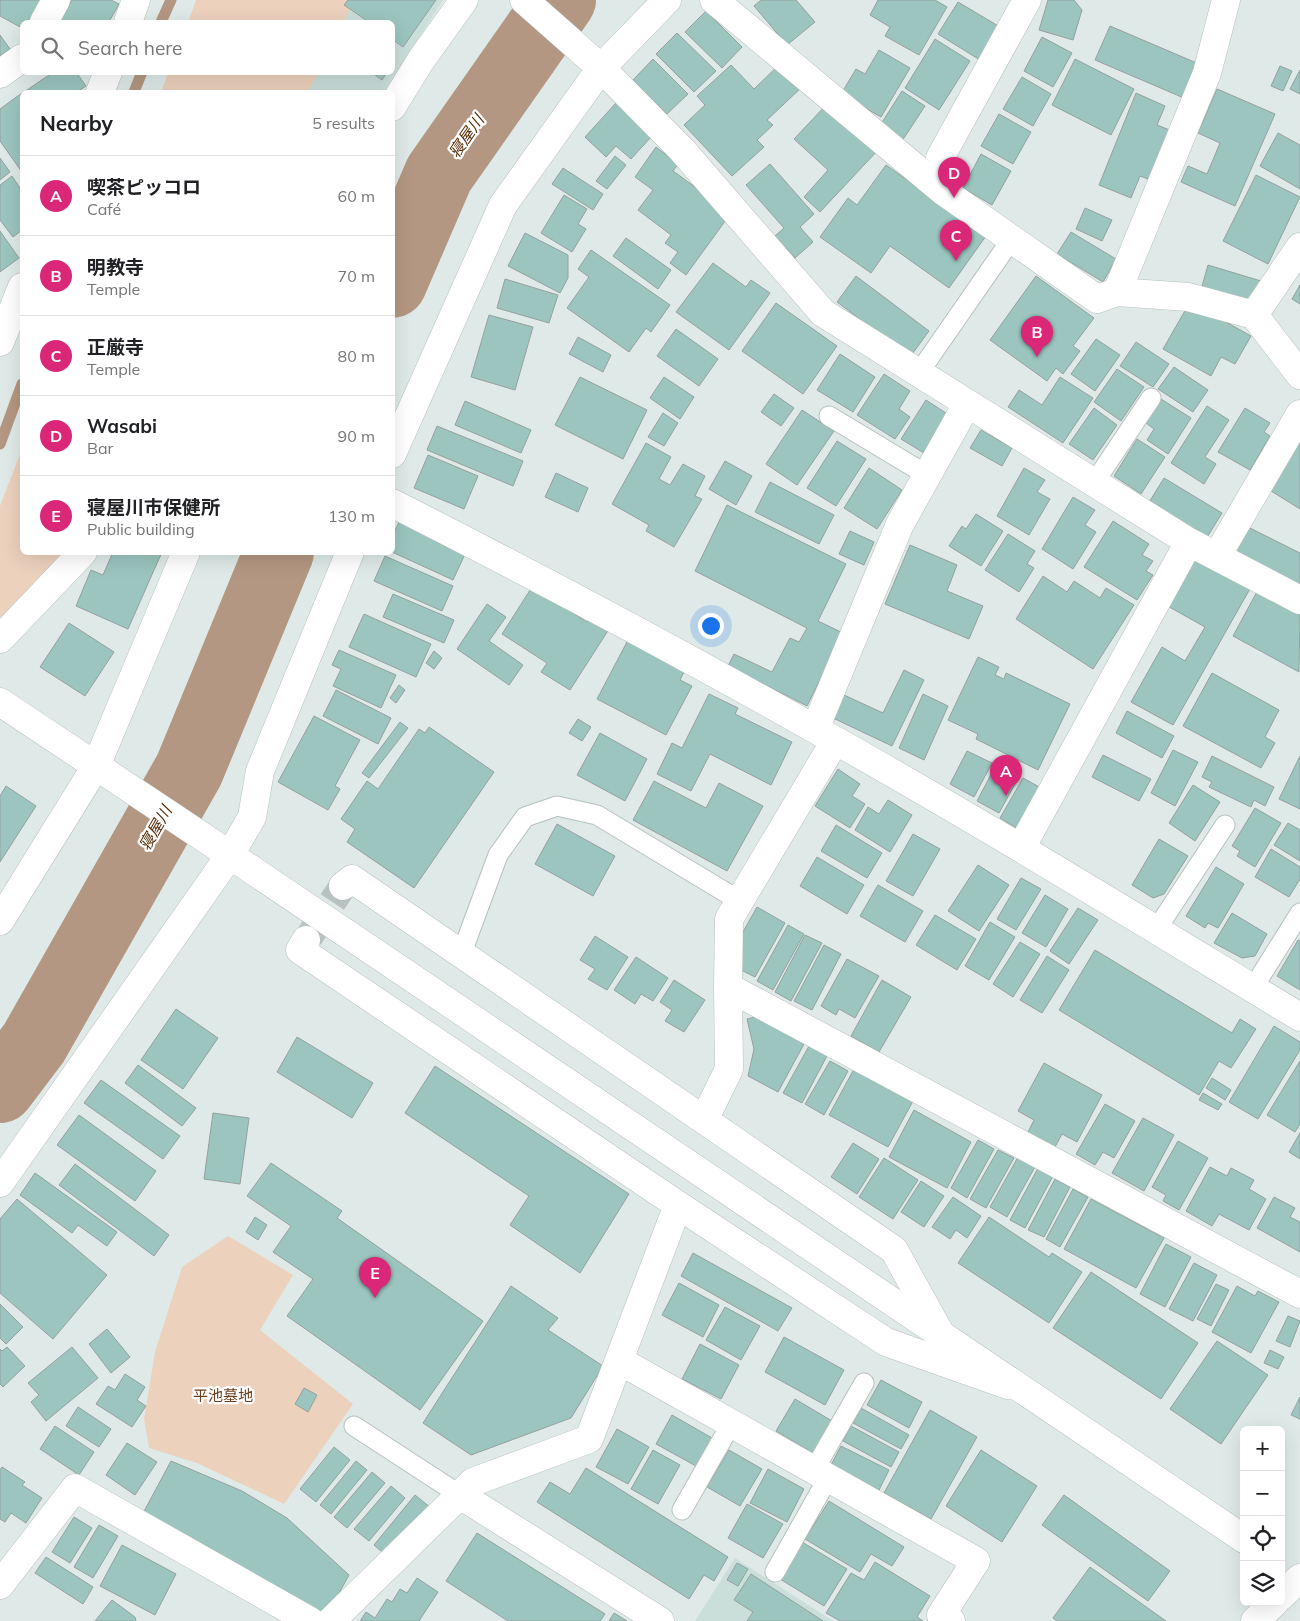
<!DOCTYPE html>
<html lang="en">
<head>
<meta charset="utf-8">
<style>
	body { margin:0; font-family:Mulish,"Noto Sans JP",sans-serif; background:#f2f2f2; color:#202124 }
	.controls { position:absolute; right:15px; bottom:15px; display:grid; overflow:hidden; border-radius:8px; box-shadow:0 5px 20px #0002 }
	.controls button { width:45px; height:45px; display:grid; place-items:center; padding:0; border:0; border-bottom:1px solid #e0e0e0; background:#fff; color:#202124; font:25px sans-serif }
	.you { position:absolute; left:710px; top:625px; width:18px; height:18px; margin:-12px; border:4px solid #fff; border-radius:50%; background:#1a73e8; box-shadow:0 0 0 8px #1a73e833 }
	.badge { display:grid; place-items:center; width:32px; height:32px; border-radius:50%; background:#db2777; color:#fff; font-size:16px; font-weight:700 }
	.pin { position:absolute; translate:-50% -41px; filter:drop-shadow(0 1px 2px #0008) }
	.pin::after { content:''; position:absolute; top:26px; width:18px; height:15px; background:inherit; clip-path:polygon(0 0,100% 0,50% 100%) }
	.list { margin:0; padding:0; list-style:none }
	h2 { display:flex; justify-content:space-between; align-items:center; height:65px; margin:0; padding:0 20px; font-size:21px }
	h2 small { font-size:16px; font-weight:400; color:#757577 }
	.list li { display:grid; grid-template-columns:32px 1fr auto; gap:15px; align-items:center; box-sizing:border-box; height:80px; padding:0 20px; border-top:1px solid #e0e0e0 }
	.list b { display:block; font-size:19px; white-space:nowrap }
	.list p { margin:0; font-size:16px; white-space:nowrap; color:#757577 }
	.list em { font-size:16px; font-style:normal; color:#757577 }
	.icon { flex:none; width:28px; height:28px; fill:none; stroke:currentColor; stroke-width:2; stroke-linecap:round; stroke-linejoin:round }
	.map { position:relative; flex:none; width:1300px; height:1621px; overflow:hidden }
	.search { position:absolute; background:#fff; box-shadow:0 5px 20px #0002; left:20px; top:20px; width:375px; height:55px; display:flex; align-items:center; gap:12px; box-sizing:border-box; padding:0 18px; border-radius:8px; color:#757577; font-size:19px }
	.panel { position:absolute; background:#fff; box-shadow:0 5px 20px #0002; left:20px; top:90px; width:375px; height:465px; border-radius:8px }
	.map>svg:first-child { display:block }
	.built { fill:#cadeda }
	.green { fill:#ecd1bd }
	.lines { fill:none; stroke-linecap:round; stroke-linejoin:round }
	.stream { stroke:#b49782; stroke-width:11 }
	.river { stroke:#b49782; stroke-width:70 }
	.building { fill:#9bc5be; stroke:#96a09e }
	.minor-tunnel { stroke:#b8c2c0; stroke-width:28; stroke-dasharray:28 14; stroke-linecap:butt }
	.service-casing { stroke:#b6c0be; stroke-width:21 }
	.minor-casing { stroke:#b6c0be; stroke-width:29 }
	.tertiary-casing { stroke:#b6c0be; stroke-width:29 }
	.service { stroke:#fff; stroke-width:19 }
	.minor { stroke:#fff; stroke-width:28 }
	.tertiary { stroke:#fff; stroke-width:28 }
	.labels { text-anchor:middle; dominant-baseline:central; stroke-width:4.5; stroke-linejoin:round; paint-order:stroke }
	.park-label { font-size:15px; fill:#693f1c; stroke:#fff }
	.water-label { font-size:16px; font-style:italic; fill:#552d06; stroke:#fff }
</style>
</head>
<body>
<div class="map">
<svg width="1300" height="1621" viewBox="0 0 1300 1621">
	<rect width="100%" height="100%" fill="#dfeae8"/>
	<!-- built -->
	<path class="built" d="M340,0h103l-58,92h-87l9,-19 85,-1v-50h-62z
		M735,1558l98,63h-138z"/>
	<!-- green -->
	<path class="green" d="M196,0h159l-12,22h-155z
		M168,73v-1l150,1 -10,19h-147z
		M22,449v103l43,1 -65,65v-112z
		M228,1236l65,39 -33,55 93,74 -69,100 -87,-41 -48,-15 -5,-29 11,-67 27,-85z"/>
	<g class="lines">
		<!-- stream -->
		<path class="stream" d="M161,22l10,-22
			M134,92l8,-20
			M0,444l22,-60"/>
		<!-- river -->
		<path class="river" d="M392,283l47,-109 122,-174
			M0,1088l34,-45 155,-273 90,-218"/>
	</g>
	<!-- building -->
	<path class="building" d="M0,0h42l-12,22h-8v6l-22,-12z
		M72,0h39l8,4 -10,18h-49z
		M348,0h88l-33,47 -11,-8v-17h-23l-25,-17z
		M761,0h35l19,22 -28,23 -33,-39z
		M878,0h57l12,7 -28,48 -34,-19 5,-9 -20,-12z
		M1048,0h26l8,10 -9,30 -34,-10z
		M958,2l42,25 -20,33 -42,-26z
		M706,11l36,36 -20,21 -37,-36z
		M1110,26l89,38 -15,34 -89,-38z
		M677,33l39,38 -22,21 -38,-38z
		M0,35l10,14 -10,7z
		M1042,37l30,16 -19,34 -29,-16z
		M935,39l35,22 -31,49 -34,-22z
		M879,50l31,18 -29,49 -40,-23 15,-25 9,5z
		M653,59l35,35 -21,20 -34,-34z
		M1075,59l59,30 -23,46 -59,-30z
		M780,64l22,23 -35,33 6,5 -16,15 7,7 -32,29 -48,-51 21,-20 -8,-9 34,-31 23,24z
		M1280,66l12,5 -9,20 -12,-5z
		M1300,70v24l-10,-5z
		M47,72h29l10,14 -9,6h-53l25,-17z
		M371,72h16l-5,8z
		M1022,77l29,17 -18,32 -30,-17z
		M1217,89l58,25 -40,92 -54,-24 7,-16 19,8 13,-31 -22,-10z
		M902,91l23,15 -23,35 -23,-14z
		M22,93v79l-22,-31v-32z
		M1136,93l29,13 -8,19 15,6 -21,49 -11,-4 -9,22 -32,-13z
		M616,103l36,33 -21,23 -15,-13 -10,11 -21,-20z
		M828,103l51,46 -59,63 -16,-15 24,-27 -34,-31z
		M999,114l32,18 -18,32 -32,-18z
		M1278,133l22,12v44l-40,-23z
		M656,147l22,17 -5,7 58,42 -45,62 -16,-12 8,-11 -13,-9 6,-8 -33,-25 15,-20 -18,-13z
		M981,154l30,17 -19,34 -29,-17z
		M615,156l11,9 -19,24 -11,-8z
		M0,158l10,14 -10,8z
		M770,164l44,50 -14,13 13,15 -18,16 -20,-22 9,-8 -38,-43z
		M886,165l100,71 -37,52 -59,-42 -19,27 -51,-36 28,-39 9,7z
		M563,168l40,26 -10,16 -41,-26z
		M1256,175l44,22 -32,67 -45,-23z
		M12,176l10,15v39l-9,7 -13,-17v-35z
		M564,195l23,14 -9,15 8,5 -14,23 -31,-19z
		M1085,208l27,12 -10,21 -26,-12z
		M0,231l19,27 -19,14z
		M1071,232l45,27 -13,23 -46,-28z
		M525,233l43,22v23l-8,15 -52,-27z
		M626,238l45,32 -13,19 -45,-33z
		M591,250l79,55 -19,27 -5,-4 -17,24 -62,-44 22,-31 -11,-8z
		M713,263l33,24 5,-7 19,13 -41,57 -53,-38z
		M1208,265l53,16 -9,26 -51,-17z
		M856,276l73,55 -19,26 -73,-55z
		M1036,276l58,42 -21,28 7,5 -17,23 -7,-6 -9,13 -57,-41z
		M505,279l53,16 -9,28 -52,-15z
		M1300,285v19l-8,-5z
		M1190,302l61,34 -16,28 -14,-7 -10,19 -48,-27z
		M776,303l61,43 -34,48 -61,-43z
		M489,315l44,12 -18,63 -44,-13z
		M676,329l42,30 -19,27 -42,-30z
		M578,337l33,18 -8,17 -34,-18z
		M1096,339l24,16 -25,36 -24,-17z
		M1136,342l33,22 -16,23 -33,-21z
		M840,354l35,23 -22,35 -36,-22z
		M1174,367l34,23 -15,22 -35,-23z
		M1117,369l27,18 -23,34 -27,-19z
		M884,374l26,17 -11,18 11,8 -15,22 -38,-24z
		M580,377l67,33 -24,49 -68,-34z
		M664,377l30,20 -14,22 -30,-21z
		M1060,377l33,21 -30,45 -55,-36 11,-17 23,15z
		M774,394l20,14 -13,18 -20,-14z
		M1161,399l30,19 -23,36 -21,-14 7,-11 -8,-6z
		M926,400l23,15 -25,38 -23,-14z
		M465,401l66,29 -10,23 -66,-28z
		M1207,406l22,14 -24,37 11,7 -12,20 -33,-21z
		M1094,408l23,17 -24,35 -24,-16z
		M1245,408l25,15 -6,9 6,4 -20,34 -32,-18z
		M802,410l32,21 -37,54 -31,-21z
		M663,413l15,10 -14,23 -16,-9z
		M437,426l86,35 -10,25 -86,-36z
		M1300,428v81l-37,-23z
		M981,430l31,18 -10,18 -32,-18z
		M1137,439l28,18 -24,37 -27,-18z
		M837,441l29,18 -30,47 -29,-18z
		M646,443l25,14 -12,22 11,6 13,-21 22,12 -10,20 7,3 -28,48 -28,-16 3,-6 -37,-21z
		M428,455l50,21 -14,33 -50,-21z
		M725,461l27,15 -16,29 -27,-16z
		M869,468l33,22 -25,39 -33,-21z
		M1024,468l21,12 -8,12 13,7 -21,36 -32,-19z
		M556,473l32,15 -10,24 -33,-15z
		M1164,478l58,35 -16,26 -58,-35z
		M770,482l64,33 -15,29 -64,-32z
		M1073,497l22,13 -10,15 11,7 -23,37 -31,-20z
		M727,505l119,59 -28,57 25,12 -36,73 -79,-40 6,-12 38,18 18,-34 9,4 8,-14 -112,-57z
		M976,514l27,17 -22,35 -32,-20 13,-20 4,3z
		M1113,521l36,23 -7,11 11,6 -7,10 7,4 -16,25 -53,-33z
		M399,522l67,30 -13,28 -61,-28v-15z
		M1244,525l56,28v30l-2,4 -68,-33z
		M850,531l24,11 -10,23 -25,-11z
		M1008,534l27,17 -8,13 7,4 -15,24 -34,-22z
		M910,545l47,20 -10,26 36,15 -14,33 -84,-35z
		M113,552h49l-34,77 -52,-23 15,-36 12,5z
		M1192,554l59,33 -78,138 -42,-23 31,-55 23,14 20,-34 -41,-23z
		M385,556l68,30 -11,25 -68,-30z
		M1043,576l24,16 7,-11 26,17 6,-10 28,17 -41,64 -77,-50z
		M532,587l55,35 3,-5 19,12 -39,61 -29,-18 6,-9 -45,-29z
		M1259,588l41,23 -1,61 -66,-36z
		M393,594l61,26 -10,23 -61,-26z
		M487,604l19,13 -17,24 34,24 -14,20 -52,-36z
		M364,614l67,30 -15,33 -67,-30z
		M69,623l45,29 -29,44 -45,-29z
		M628,640l57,30 -5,10 12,6 -26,49 -69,-36z
		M339,650l57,25 -15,33 -48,-22 8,-17 -9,-4z
		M434,651l8,7 -8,11 -8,-6z
		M978,657l21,10 -4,8 9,4 2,-6 64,31 -32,66 -62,-31 2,-5 -30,-14z
		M904,670l20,10 -32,66 -59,-28 11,-23 39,18z
		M1212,673l67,37 -14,27 10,6 -14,25 -78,-42z
		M399,685l6,5 -9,13 -6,-5z
		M336,690l55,28 -13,26 -55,-28z
		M709,694l29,14 -3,6 57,28 -21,43 -61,-31 -19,37 -34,-17 15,-31 10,5z
		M923,694l25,12 -24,54 -25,-12z
		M1127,711l47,25 -12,22 -46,-25z
		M314,716l46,24 -25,46 5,3 -12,21 -50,-28z
		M578,719l13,8 -9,14 -13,-8z
		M400,722l8,6 -39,50 -7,-5z
		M429,727l65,45 -80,116 -67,-46 8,-13 -14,-10 26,-38 11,8 41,-60 6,4z
		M600,733l47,26 -22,42 -48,-26z
		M1173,750l25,12 -23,44 -24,-13z
		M967,751l25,12 -18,34 -24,-13z
		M1103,755l48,24 -12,22 -47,-24z
		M1212,756l62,31 -9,19 -11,-6 -3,7 -42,-20 3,-5 -10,-5z
		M1300,756v53l-21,-10z
		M996,765l23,12 -20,36 -22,-12z
		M838,769l22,15 -8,12 13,8 -15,24 -35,-22z
		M1023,778l20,11 -23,41 -20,-12z
		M654,781l52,27 13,-25 44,23 -36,65 -94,-51z
		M1193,785l27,17 -25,39 -26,-18z
		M6,786l30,20 -36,56v-66z
		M888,800l24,15 -22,37 -35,-22 13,-23 11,7z
		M1255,808l26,15 -26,44 -18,-11 3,-5 -8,-5z
		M1288,823l12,7v31l-26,-16z
		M557,824l58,32 -22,40 -58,-32z
		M836,825l46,28 -15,25 -46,-27z
		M913,834l27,15 -27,47 -27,-15z
		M1159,839l29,17 -24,38 -11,4 -21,-13z
		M1271,849l29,18v12l-11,18 -34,-20z
		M817,857l47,28 -17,29 -47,-28z
		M978,865l31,20 -30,46 -31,-20z
		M1216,867l28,17 -26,44 -10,-5 -3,5 -19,-12z
		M1021,878l20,11 -25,41 -19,-11z
		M878,885l45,26 -18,31 -45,-26z
		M1045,895l23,14 -22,38 -24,-14z
		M757,907l28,16 -30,54 -12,-6 -7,-12 -2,-11z
		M1078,908l20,12 -29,44 -19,-13z
		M1232,913l35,21 -12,22 -13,2 -28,-15z
		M935,915l41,24 -19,31 -41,-25z
		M990,922l25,15 -26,43 -24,-14z
		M788,925l16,9 -31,56 -16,-9z
		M805,935l17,8 -31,58 -16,-9z
		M595,936l33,21 -21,33 -19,-11 7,-10 -15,-9z
		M1298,940l2,1v49l-23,-14z
		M1020,942l20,12 -27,43 -20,-13z
		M824,945l17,9 -29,56 -18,-9z
		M1095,950l137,83 8,-14 16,10 -25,39 -12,-7 -20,34 -140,-85z
		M1047,956l22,14 -27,43 -22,-13z
		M636,957l32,21 -15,23 -12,-7 -6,10 -21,-14z
		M847,959l32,17 -24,42 -16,-9 -3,6 -15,-9z
		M674,980l31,20 -21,32 -19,-11 7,-11 -12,-8z
		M882,980l29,17 -32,55 -28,-16z
		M176,1009l42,29 -35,51 -42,-29z
		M755,1017l49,27 -26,48 -30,-16 6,-27 -7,-30z
		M1274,1026l26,16v8l-42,69 -29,-17z
		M297,1037l76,46 -21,35 -75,-46z
		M809,1046l18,10 -25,47 -19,-10z
		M830,1061l18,10 -24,44 -19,-11z
		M1300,1061v63l-5,8 -28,-17z
		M1044,1063l58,32 -25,47 -15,-8 -7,13 -27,-15 6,-12 -16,-9z
		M138,1065l58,43 -14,18 -57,-43z
		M435,1066l194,128 -49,79 -70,-48 19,-29 -124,-83z
		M854,1069l59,32 -25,46 -59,-32z
		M1212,1078l19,12 -6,10 -19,-12z
		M101,1080l79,56 -17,23 -79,-56z
		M1203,1093l19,11 -4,6 -19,-10z
		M1105,1104l30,17 -21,37 -11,-6 -8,13 -19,-11z
		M914,1110l57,32 -24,46 -58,-31z
		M213,1113l36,5 -9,66 -36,-5z
		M79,1115l77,56 -21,30 -78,-56z
		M1143,1118l31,17 -30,56 -32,-18z
		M1300,1133v26l-11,-7z
		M978,1140l16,9 -27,49 -16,-10z
		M1178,1141l30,17 -29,52 -16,-9 3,-6 -14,-8z
		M853,1143l26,16 -22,35 -26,-17z
		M998,1150l16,8 -28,50 -16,-9z
		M1018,1157l17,10 -28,50 -17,-10z
		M884,1158l34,22 -25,39 -34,-22z
		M271,1163l71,48 -5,7 146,103 -63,89 -133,-94 26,-37 -40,-27 18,-26 -44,-30z
		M75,1164l94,71 -15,21 -95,-71z
		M1210,1167l17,9 4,-8 23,12 -5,9 17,10 -17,31 -30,-16 -7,12 -26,-15z
		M1038,1168l15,8 -28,52 -15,-8z
		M35,1173l82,59 -10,14 -29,-21 -6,8 -52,-38z
		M1055,1179l15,8 -26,50 -16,-7z
		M921,1181l23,15 -20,31 -23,-15z
		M1073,1189l15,8 -28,50 -14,-8z
		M953,1197l28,19 -14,22 -11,-8 -6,9 -18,-12z
		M1274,1197l21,11 -5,9 10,5v30l-43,-24z
		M17,1199l90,76 -54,64 -53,-46v-74z
		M1091,1199l73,39 -28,50 -72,-39z
		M255,1217l12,8 -9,15 -12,-8z
		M989,1217l60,40 3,-4 30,19 -33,51 -91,-60z
		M1166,1244l25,13 -26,50 -25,-13z
		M693,1253l99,55 -14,23 -97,-55z
		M1194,1263l23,12 -24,46 -24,-12z
		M1091,1272l107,71 -37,56 -108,-71z
		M679,1283l40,22 -16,32 -41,-22z
		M1216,1284l13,6 -18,36 -14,-7z
		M511,1286l47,32 -10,12 55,36 -32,52 -100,37 -48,-32z
		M1237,1286l18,10 3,-5 21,11 -28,51 -39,-21z
		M0,1304l23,23 -17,17 -6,-6z
		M725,1307l35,19 -19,34 -35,-20z
		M1288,1316l12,5 -10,26 -14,-6z
		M107,1329l23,28 -19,16 -22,-29z
		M784,1337l60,33 -19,35 -60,-33z
		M1217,1341l51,34 -47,69 -51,-35z
		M700,1344l39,21 -18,34 -39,-20z
		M7,1347l18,19 -22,21 -3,-3v-35l2,2z
		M72,1347l26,31 -52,43 -15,-19 8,-7 -11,-12z
		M1270,1350l14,7 -6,12 -14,-6z
		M125,1374l20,13 -8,13 9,6 -14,21 -36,-23 12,-18 7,4z
		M881,1380l41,22 -13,26 -42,-23z
		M304,1388l13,7 -9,17 -13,-8z
		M1300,1397v22l-9,-4z
		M795,1399l37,22 -19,32 -37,-22z
		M78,1407l33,22 -12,18 -33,-21z
		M861,1408l48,27 -8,14 -48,-26z
		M930,1410l47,27 -46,82 -47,-26z
		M672,1415l40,23 -16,28 -40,-22z
		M55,1426l39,26 -15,23 -39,-26z
		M851,1426l48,26 -8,15 -48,-26z
		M617,1429l32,18 -21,37 -32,-17z
		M127,1443l30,19 -22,33 -29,-20z
		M841,1446l48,24 -10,20 -48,-25z
		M334,1447l16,13 -34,42 -16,-13z
		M653,1450l27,15 -22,39 -27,-15z
		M729,1450l33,19 -22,37 -33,-19z
		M981,1450l56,36 -35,56 -56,-36z
		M171,1461l71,30 45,27 62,57 -22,40 -185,-100z
		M356,1461l11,9 -36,44 -11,-9z
		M2,1467l23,15 -3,3 20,13 -16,25 -15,-10 -6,9 -5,-3v-49z
		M586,1468l142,89 -14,24 -10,-6 -15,24 -152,-97 13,-20 20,12z
		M768,1469l36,20 -17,33 -37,-19z
		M372,1472l13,11 -38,45 -13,-11z
		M391,1486l14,12 -36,43 -15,-12z
		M415,1495l16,13 -42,50 -15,-13z
		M1064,1495l106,76 -22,30 -106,-76z
		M829,1501l75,46 -12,19 -21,-12 -11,18 -55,-33z
		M747,1504l36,20 -20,34 -35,-20z
		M74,1517l18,11 -22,35 -18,-11z
		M99,1525l19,11 -25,42 -19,-11z
		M477,1533l128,81 -5,7h-92l-62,-40z
		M802,1542l45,27 -23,37 -44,-27z
		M122,1545l54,29 -21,41 -55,-29z
		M46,1557l47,30 -10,17 -48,-31z
		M875,1562l55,34 -13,21 6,4h-83l-14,-8 25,-40 13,7z
		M737,1563l11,6 -10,17 -11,-6z
		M1090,1567l76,54h-109l-4,-3z
		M751,1574l72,47h-76l6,-9 -19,-12z
		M417,1578l21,14 -19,29h-59l6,-9 9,6 12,-19 5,3 8,-13 7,4z
		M112,1600l23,17 1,4h-41z
		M614,1613l13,8h-18z"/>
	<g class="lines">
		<!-- minor-tunnel -->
		<path class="minor-tunnel" d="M309,937l34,-51"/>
		<!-- service casing -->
		<g class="service-casing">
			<path id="service" d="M918,374l93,-134
				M829,416l98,59
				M1094,483l57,-85
				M1156,930l69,-105
				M461,955l37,-100 27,-38 32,-11 40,9 143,86
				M1253,988l47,-75
				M354,1426l106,69
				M814,1470l50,-87
				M682,1510l49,-86
				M775,1572l53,-94"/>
		</g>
		<!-- minor casing -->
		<g class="minor-casing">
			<path id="minor" d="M524,0l77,68 81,82 141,163 366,229 111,58
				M714,0l229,191
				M1027,0l-87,158 3,33 154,108 20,-7 90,-219 19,-73
				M44,22l12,-22
				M128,22l8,-22
				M0,74l22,-16
				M100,92l8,-20
				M392,107l29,-47 43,-60
				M1300,247l-46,68 46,60
				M1117,292l71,5 66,18
				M0,342l22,-55
				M392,454l111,-249 98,-137 66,-68
				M392,503c142,72 283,147 421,225 165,92 325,191 487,289
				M1217,556l83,-142
				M0,639l83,-87
				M815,729l85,-205 67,-120
				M1021,848l168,-306
				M343,886l9,-7 542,371 46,83
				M0,921l96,-155 90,-214
				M306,940l-6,10 378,255 208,137 122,43
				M728,987l1,-68 106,-178
				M704,1120l25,-51 -1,-82 572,307
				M0,1183l230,-328 22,-38 8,-46 90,-219
				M620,1361l356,200 -35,54 10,6
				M460,1495l200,126
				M0,1585l75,-97 235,133
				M331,1621l142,-139 116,-43 89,-234"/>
		</g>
		<!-- tertiary casing -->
		<g class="tertiary-casing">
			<path id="tertiary" d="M0,702l230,153 1014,684
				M1281,1596l19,-18
				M1255,1621l20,-19"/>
		</g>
		<!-- service -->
		<use href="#service" class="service"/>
		<!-- minor -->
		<use href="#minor" class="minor"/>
		<!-- tertiary -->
		<use href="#tertiary" class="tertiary"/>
	</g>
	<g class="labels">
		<!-- park labels -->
		<g class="park-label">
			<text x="223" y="1395">平池墓地</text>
		</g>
		<!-- water labels -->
		<g class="water-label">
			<text transform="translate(466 136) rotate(-55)">寝屋川</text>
			<text transform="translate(155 828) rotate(-60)">寝屋川</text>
		</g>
	</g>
</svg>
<div class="controls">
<button>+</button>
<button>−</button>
<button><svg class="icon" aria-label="locate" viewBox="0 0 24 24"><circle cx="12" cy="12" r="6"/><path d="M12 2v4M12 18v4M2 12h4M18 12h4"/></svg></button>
<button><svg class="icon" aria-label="layers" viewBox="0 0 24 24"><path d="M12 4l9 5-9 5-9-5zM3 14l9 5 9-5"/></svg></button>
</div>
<div class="you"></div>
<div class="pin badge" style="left:1006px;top:796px">A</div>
<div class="pin badge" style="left:1037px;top:357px">B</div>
<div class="pin badge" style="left:956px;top:261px">C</div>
<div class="pin badge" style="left:954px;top:198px">D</div>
<div class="pin badge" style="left:375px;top:1298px">E</div>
<div class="search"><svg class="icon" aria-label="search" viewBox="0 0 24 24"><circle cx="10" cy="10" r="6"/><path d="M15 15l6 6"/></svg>Search here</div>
<section class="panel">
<h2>Nearby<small>5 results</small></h2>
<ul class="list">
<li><span class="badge">A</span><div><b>喫茶ピッコロ</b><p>Café</p></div><em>60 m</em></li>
<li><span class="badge">B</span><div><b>明教寺</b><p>Temple</p></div><em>70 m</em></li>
<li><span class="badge">C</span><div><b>正厳寺</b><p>Temple</p></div><em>80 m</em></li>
<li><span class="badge">D</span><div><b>Wasabi</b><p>Bar</p></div><em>90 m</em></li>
<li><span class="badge">E</span><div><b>寝屋川市保健所</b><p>Public building</p></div><em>130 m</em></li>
</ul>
</section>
</div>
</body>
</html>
